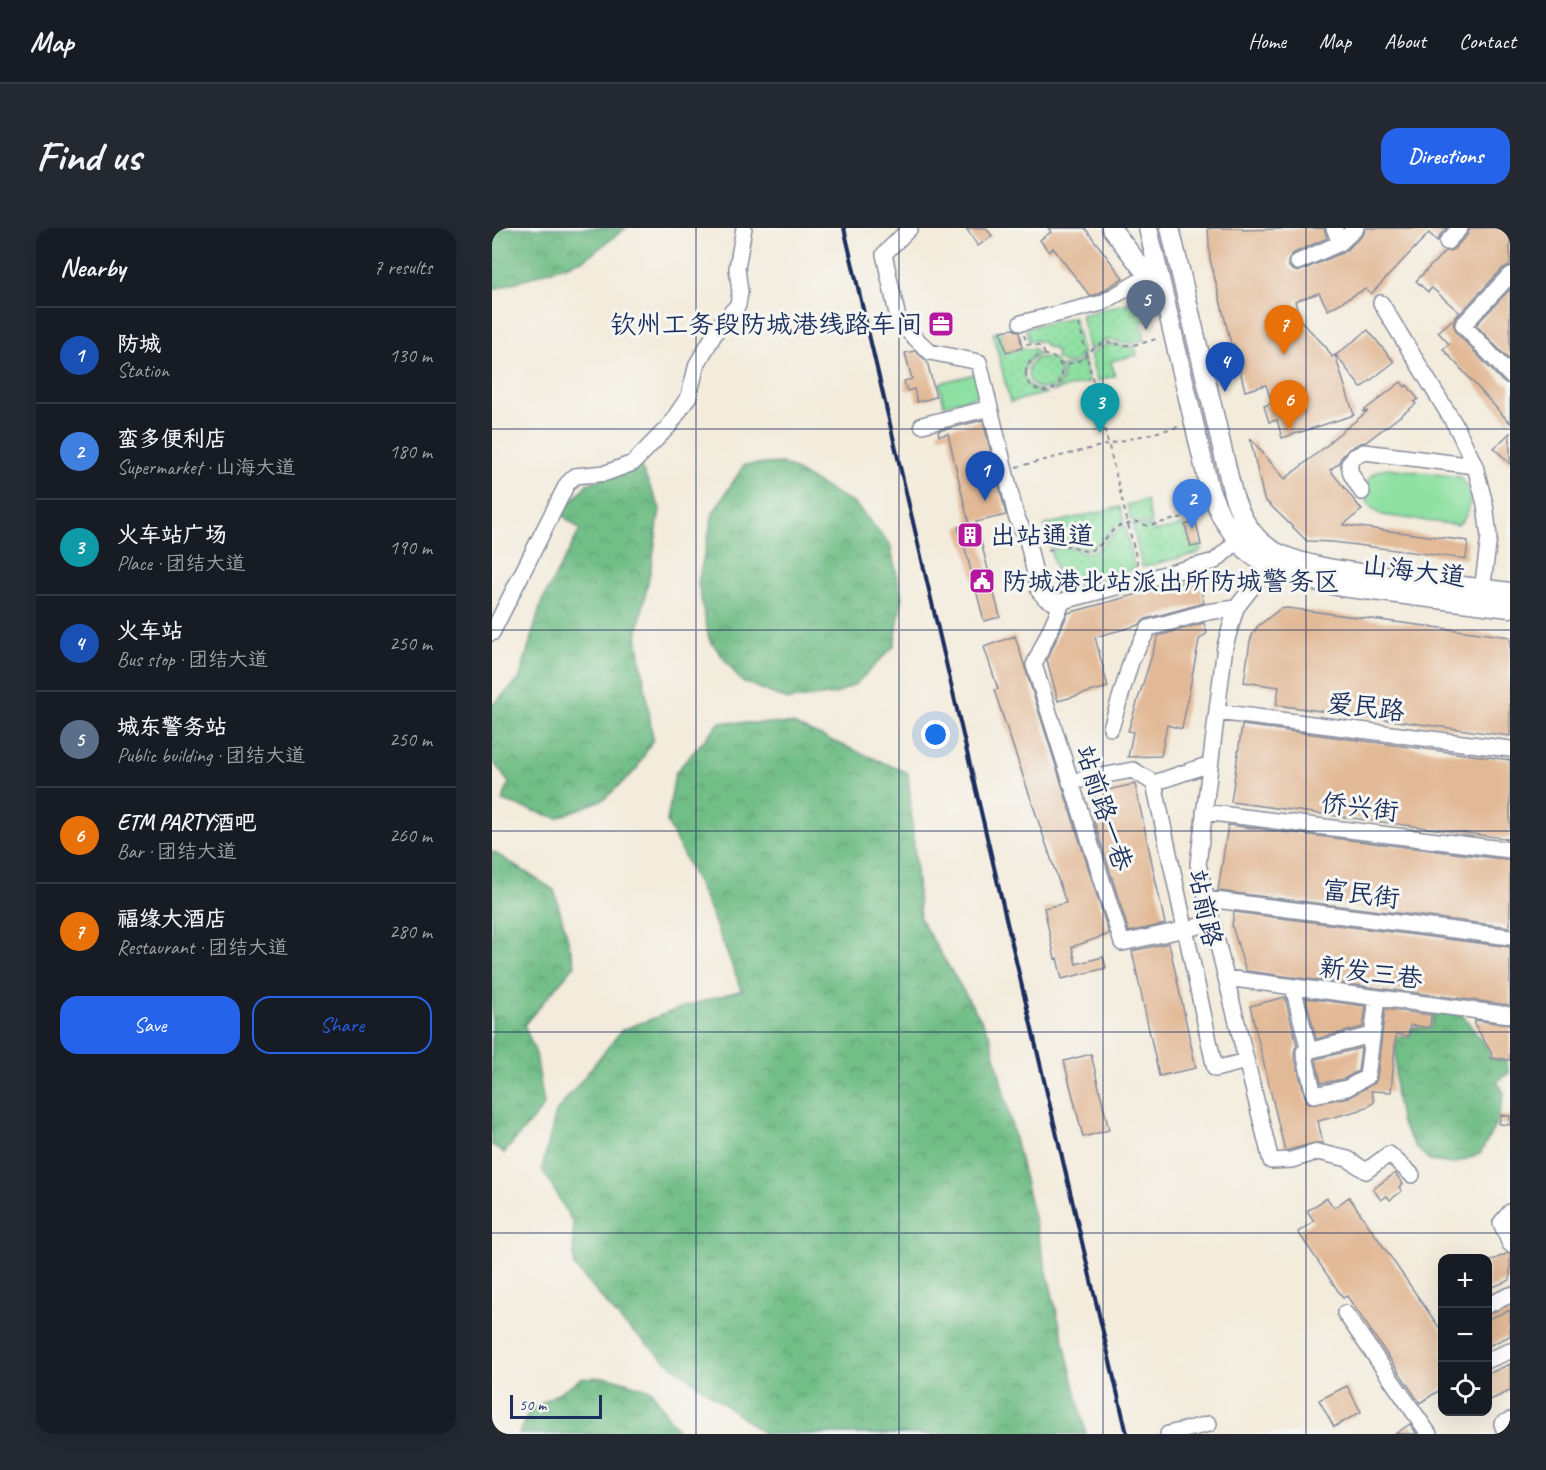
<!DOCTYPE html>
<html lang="en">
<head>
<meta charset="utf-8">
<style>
	body { margin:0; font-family:Caveat,"LXGW WenKai TC",sans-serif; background:#242831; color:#f1f3f6 }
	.controls { position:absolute; right:18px; bottom:18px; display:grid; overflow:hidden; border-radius:12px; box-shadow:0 6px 24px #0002 }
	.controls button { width:54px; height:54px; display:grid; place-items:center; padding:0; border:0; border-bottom:2px solid #363941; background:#171b24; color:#f1f3f6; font:30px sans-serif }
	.scale { position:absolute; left:18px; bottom:15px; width:92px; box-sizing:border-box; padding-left:6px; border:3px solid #1b2f5e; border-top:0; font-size:16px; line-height:21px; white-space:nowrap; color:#1b2f5e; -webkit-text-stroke:4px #f6f6f2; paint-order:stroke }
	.you { position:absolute; left:444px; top:507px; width:21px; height:21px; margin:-15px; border:4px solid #fff; border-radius:50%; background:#1a73e8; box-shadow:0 0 0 9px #1a73e833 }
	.badge { display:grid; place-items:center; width:39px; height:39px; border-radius:50%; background:#2563eb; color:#fff; font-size:20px; font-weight:700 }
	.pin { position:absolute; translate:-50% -50px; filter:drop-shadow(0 2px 3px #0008) }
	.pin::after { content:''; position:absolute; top:32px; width:21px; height:18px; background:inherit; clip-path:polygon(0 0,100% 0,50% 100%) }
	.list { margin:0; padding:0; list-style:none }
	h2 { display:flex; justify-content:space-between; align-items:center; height:78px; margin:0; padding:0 24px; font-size:26px }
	h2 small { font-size:20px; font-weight:400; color:#9ea1a6 }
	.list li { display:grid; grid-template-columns:39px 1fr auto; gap:18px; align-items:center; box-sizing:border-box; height:96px; padding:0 24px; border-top:2px solid #363941 }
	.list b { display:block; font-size:22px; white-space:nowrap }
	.list p { margin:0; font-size:20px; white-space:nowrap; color:#9ea1a6 }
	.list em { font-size:20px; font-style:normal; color:#9ea1a6 }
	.actions { display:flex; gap:12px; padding:18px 24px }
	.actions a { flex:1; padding:14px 0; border:2px solid #2563eb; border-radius:18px; text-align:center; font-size:21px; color:#2563eb }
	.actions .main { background:#2563eb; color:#fff }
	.icon { flex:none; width:33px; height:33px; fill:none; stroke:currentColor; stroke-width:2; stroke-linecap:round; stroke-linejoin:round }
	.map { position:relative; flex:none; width:1018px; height:1206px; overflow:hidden; border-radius:18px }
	header { display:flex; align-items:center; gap:36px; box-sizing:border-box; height:84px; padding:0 30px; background:#171b24; border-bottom:2px solid #363941 }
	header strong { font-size:28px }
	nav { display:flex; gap:33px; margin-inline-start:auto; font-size:21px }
	.intro { display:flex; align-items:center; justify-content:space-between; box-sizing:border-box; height:144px; padding:0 36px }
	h1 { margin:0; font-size:42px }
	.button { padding:15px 27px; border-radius:18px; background:#2563eb; color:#fff; font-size:21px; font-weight:700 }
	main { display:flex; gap:36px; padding:0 36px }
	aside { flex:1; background:#171b24; border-radius:18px; box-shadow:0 6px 24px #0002 }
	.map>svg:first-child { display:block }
	.green { fill:url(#green-dots); stroke:#548880; stroke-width:1.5 }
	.forest { fill:url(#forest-crowns); stroke:#467672; stroke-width:1.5 }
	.pitch { fill:#8de0a1; stroke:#548880; stroke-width:1.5 }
	.building { fill:#e2b997 }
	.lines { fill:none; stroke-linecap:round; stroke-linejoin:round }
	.minor-casing { stroke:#878d9c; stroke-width:18 }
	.major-casing { stroke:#878d9c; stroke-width:21 }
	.path { stroke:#878d9c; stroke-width:2; stroke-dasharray:4.5 4.5; stroke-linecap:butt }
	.minor { stroke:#fff; stroke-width:15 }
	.major { stroke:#fff; stroke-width:18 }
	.rail { stroke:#1b2f5e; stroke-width:4 }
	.grid { fill:none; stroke:#1b2f5e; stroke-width:1.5; stroke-opacity:0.55 }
	.labels { text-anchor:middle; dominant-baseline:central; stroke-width:6; stroke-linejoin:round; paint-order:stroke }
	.poi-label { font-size:26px; fill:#1b2f5e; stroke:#f6f6f2; text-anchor:start }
	.street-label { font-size:26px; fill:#1b2f5e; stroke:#f6f6f2 }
</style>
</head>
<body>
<header>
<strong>Map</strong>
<nav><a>Home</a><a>Map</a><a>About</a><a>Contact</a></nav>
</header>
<div class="intro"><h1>Find us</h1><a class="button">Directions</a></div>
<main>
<aside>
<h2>Nearby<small>7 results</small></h2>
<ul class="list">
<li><span class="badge" style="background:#1a4fb4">1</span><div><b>防城</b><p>Station</p></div><em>130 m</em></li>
<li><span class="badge" style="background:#3f7fe0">2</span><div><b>蛮多便利店</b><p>Supermarket · 山海大道</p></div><em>180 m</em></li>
<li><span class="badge" style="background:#0f9aa8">3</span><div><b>火车站广场</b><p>Place · 团结大道</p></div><em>190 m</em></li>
<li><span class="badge" style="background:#1a4fb4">4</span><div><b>火车站</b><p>Bus stop · 团结大道</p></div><em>250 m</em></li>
<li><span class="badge" style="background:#5c6f8a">5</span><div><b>城东警务站</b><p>Public building · 团结大道</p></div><em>250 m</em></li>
<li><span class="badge" style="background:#e8710a">6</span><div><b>ETM PARTY酒吧</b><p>Bar · 团结大道</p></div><em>260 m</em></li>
<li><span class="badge" style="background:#e8710a">7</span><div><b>福缘大酒店</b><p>Restaurant · 团结大道</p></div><em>280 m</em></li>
</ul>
<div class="actions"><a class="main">Save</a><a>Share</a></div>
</aside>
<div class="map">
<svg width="1018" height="1206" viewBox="0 0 1018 1206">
	<defs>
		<pattern id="green-dots" width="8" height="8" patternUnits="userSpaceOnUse" patternTransform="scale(1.5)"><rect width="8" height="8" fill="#8de0a1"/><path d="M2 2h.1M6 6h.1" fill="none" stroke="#79c08d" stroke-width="1.8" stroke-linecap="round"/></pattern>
		<pattern id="forest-crowns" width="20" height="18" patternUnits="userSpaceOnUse" patternTransform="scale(1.5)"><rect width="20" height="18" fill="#72be87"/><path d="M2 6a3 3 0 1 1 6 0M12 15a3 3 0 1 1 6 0" fill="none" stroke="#5d9b72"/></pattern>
	</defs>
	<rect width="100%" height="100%" fill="#f6f6f2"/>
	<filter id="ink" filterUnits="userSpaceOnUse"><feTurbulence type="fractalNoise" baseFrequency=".0167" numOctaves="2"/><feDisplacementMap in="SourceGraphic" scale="12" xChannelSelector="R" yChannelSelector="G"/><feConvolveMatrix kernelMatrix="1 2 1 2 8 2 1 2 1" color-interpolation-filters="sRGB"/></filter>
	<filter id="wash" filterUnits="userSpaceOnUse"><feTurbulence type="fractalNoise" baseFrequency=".008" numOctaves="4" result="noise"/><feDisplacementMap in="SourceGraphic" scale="24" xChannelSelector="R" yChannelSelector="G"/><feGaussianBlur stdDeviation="1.35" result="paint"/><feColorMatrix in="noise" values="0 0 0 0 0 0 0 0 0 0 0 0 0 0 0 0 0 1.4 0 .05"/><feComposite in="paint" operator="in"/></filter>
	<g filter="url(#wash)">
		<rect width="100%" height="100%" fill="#f3ebdb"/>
		<!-- green -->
		<path class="green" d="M647,72l5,7 3,13 -6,2 4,18 -15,3h-7l-12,-3 -6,1 -16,10 -8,-36z
			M582,89l9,39c-8,7 -19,10 -27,2l1,-4 -3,-5 -7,-2 -5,-6h-13l-3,-13z
			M509,103l6,21 15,-4 12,1 5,5c-24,10 -18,38 8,39l-37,9 -17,-69z
			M619,116l12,3 12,-1 2,9 -26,6 4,15 -18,5 -7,-26 11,-8z
			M536 145a16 16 0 1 1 32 0a16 16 0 1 1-32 0Z
			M592,132l5,22 -39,10c11,-6 15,-14 12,-26l11,-1z
			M654,272l6,24c-9,1 -12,-4 -21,-3l-4,-16z
			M628,279l4,15c-15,6 -17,19 -31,25 -9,4 -14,-2 -23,-3 -8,-1 -13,1 -20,4l-5,-23z
			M640,296c7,-1 13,4 21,3l1,5 31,-7 6,22 10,-2 1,4 -4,4 -56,14z
			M633,298l10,43 -75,18 -9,-36c3,-1 6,-3 10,-4 12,-2 21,9 33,4 13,-6 17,-21 31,-25z"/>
		<!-- forest -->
		<path class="forest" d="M0,0h134l-41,31 -93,31z
			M290,235l73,41 35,40 12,54 -8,48 -38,38 -20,10 -48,6 -47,-19 -32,-42 -11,-56 15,-70 31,-48z
			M148,237l20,43 -7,49 -16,79 16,103 -17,31 -32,29 -47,19 -55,-17 7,-18 -17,-23v-55l27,-25 23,-79 38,-71 -19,-16 26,-30z
			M228,494l73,2 115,49 12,146 70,116 96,399h-322l-98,-73 -43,-38 -49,-57 -1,-43 -31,-54 14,-57 66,-82 64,-24 56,-16 -37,-91 -38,-77 8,-49z
			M0,623l62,39 21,75 -51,60 12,29 8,52 -40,47 -12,-8z
			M942,782l28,4 25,34 4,11 15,2 3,12 -12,8 7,12 -7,29 -17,32 -27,10 -23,-3 -15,-15 -14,-22 -6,-33 1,-55 13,1 3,-10 19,1z
			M117,1149l42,13 29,44h-161l10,-23 53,-33z"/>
		<!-- pitch -->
		<path class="pitch" d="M483,146l6,21 -37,10 -5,-22z
			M896,240l72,9c14,15 13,35 -2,48l-76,-10c-25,-12 -22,-43 6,-47z"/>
		<g id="blocks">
			<!-- building -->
			<path class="building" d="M474,0h20l6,8 -14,10z
				M556,0h37l38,50 -25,16 -8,2 -37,-48 -4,4 -9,-12 11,-8z
				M716,0h34l1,2 81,-2 3,10 -33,15 -4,4 -2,5 1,5 4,3 5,2 46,-20 19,-17 3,-7h81l-7,7 -3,6 -8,-8 -58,61 -6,-5 -37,21 -9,-17 -24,8 5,19 26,27 6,10 3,-2 19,60 -72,23 -5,-18 -8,2 -5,-16 8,-3 -6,-18 -21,6 -11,-47h-3l-21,-85z
				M978,0h40v38l-7,2 -47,50 -3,5 3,9 47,50 7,2v39l-67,-74 6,-5 -11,-12 22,-19 -28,-25 -4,4 -12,-11 29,-30h4l5,-2 13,-14z
				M1018,61v72l-34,-36z
				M521,101l6,3 3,16 -16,4 -5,-21z
				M876,102l26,32 -33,26 -25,-33z
				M423,123l12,10 9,36 -19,5 -3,-13 -7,2 -3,-10 8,-2 -7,-26z
				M909,154l4,5 2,-2 11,14 -4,3 2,2 -50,38 -6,1 -11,6 -8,9 -2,5 -9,7 32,40 -19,15 125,16 -2,18 -133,-17 -26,-1 -43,-42 -14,-61 35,41 46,-37 -1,-1 38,-30 -6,1z
				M491,192l23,95 -30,7 24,95 -16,4 -20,-77h-2l-4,-17 11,-3 -21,-90 -9,2 -1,-5z
				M1018,205v31l-16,-16z
				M704,294l5,23 -10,2 -6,-22z
				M706,350l6,25 -58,16 -3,2 -4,4 -44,12 13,50 -50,14 -11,-41 21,-47z
				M795,380l223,29v99l-234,-31 3,-18 -35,-5 6,-41 3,-8 5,-7 22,-17z
				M712,395l3,10 -8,7 -17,89 -15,-4 -6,31 -33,1 5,-25 -5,-1 30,-95z
				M523,408l94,298 -37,13 4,17 27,-7 3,11 -44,11 -5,-21 -2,1 -11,-51 22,-5 -72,-213 4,-1 -14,-42z
				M750,497l268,35v79l-279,-37z
				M643,556l30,140 -36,8 -35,-111 6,-1 -6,-27z
				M736,597l282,35v67l-292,-36z
				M742,684l276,35v58l-264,-34 -14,-45z
				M677,715l27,125 -37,8 -27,-125z
				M793,769l12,48 -2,4 -1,5 11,43 2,5 5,2 37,-7 26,-14 2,-5 8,-69 46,6 -1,13 -20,-3 -1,11 -13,-2 -5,58 -20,-1 3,11 -5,4 -8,3v1l-43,11 5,22h-8l-30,8 -35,-145z
				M814,770l60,8 -3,21 -47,12z
				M983,792l35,5v35l-19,-2 1,-4 -17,-29z
				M869,820l-3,23 -14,8 -23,4 -5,-24z
				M599,826l18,76 -26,7 -19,-76z
				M1009,887l9,1v9l-11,-1z
				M903,945l8,11 -4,3 3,4 -12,9 -3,-4 -6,4 -8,-11z
				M857,969l94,136v55l-23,15 -73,-107 -4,2 -45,-66 16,-11 -7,-10 20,-13 7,10z
				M1016,1025l2,1v26l-22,9v-27z
				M1018,1082v26l-22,10v-27z
				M1018,1136v27l-22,10v-27z
				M855,1158l14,26 -27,15 -15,-27z
				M918,1196l7,10h-22z"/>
		</g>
	</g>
	<g filter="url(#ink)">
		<use href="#blocks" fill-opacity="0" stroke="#878d9c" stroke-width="1.5"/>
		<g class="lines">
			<!-- minor casing -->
			<g class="minor-casing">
				<path id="minor" d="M418,0l-26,26 15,69 31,29 49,10 11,46
					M842,0l6,15
					M955,14l13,-14
					M806,34l42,-19 16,-15
					M1018,47l-47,50 47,50
					M889,75l76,125 18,38 10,38 4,33 -8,62
					M529,95l81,-20 46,-27 9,-3
					M430,197l68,-17 26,108 11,23 12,52 6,7 8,4 10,-1 152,-40 30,-27
					M870,264l-11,-18 -2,-10 5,-7 10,-5 111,14
					M783,330l-39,50 -11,38 -27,218 73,297 20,-1 27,-8 30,7 18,12 23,-17 23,21
					M571,373l-29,64 88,278 91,-20
					M0,405l75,-149 8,-8 31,-3 27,-10 36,-37 20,-30 8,-32 24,-41 17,-18 2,-13 -3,-24 7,-40
					M725,484l293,37
					M619,500l21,-70 17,-30 58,-16 29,-4
					M718,536l-56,19 61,286 31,-8
					M578,554l63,-12 21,13
					M712,584l306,38
					M715,671l303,38
					M734,750l284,37
					M801,759l16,64
					M880,807l-68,17 10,43 33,-7 20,-11 10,-79
					M1018,984l-9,11 9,21
					M996,1077l22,-10
					M853,1085l84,121
					M996,1132l22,-9
					M676,1206l41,-10
					M1014,1206l-4,-10 8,-4"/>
			</g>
			<!-- major casing -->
			<g class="major-casing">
				<path id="major" d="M619,0l37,48 10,16
					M656,0l62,263 12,27 16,23 10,11 20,15 29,10 44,10 169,21
					M678,0l63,266c8,25 22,49 47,60 32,14 72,18 107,22 41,6 82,11 123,16"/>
			</g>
			<!-- path -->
			<path class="path" d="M587,96l60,245
				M532,107l3,9c9,1 16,1 18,11
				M534 145a18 18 0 1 1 36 0a18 18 0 1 1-36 0Z
				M567,135c26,4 26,-14 46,-20 7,-2 12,2 19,2 11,1 22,-3 32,-6
				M524,239l162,-40
				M556,323l12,-6 11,1 14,5 7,-1 7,-4 15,-17 5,-3 18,-4 11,4 51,-13"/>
			<!-- minor -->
			<use href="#minor" class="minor"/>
			<!-- major -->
			<use href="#major" class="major"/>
			<!-- rail -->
			<path class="rail" d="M352,0l283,1206"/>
		</g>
	</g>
	<!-- grid -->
	<path class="grid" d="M204,0v1206M407,0v1206M611,0v1206M814,0v1206M0,201h1018M0,402h1018M0,603h1018M0,804h1018M0,1005h1018"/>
	<!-- icons -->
	<defs>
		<g id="office-square" transform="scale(1.35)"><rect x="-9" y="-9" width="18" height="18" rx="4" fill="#b5179e" stroke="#f6f6f2"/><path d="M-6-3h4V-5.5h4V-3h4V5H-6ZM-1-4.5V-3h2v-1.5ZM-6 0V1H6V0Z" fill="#fff"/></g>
		<g id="building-square" transform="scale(1.35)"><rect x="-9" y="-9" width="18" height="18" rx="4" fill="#b5179e" stroke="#f6f6f2"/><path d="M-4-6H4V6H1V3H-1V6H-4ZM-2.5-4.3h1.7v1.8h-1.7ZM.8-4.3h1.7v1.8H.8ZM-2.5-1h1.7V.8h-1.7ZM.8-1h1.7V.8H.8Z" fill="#fff"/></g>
		<g id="civic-square" transform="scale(1.35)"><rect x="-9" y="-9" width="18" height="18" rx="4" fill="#b5179e" stroke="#f6f6f2"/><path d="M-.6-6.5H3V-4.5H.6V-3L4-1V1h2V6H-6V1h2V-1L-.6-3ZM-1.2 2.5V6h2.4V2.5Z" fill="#fff"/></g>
	</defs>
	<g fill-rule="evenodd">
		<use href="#office-square" x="449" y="96"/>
		<use href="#building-square" x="478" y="307"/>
		<use href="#civic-square" x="490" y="353"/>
	</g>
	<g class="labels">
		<!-- poi labels -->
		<g class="poi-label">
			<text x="430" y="96" text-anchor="end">钦州工务段防城港线路车间</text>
			<text x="498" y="307">出站通道</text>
			<text x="510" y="353">防城港北站派出所防城警务区</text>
		</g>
		<!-- street labels -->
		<g class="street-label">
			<text transform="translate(922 343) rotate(7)">山海大道</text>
			<text transform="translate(874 479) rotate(7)">爱民路</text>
			<text transform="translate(868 579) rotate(7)">侨兴街</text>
			<text transform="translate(612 580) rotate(72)">站前路一巷</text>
			<text transform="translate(869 666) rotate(7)">富民街</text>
			<text transform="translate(713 680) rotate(78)">站前路</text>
			<text transform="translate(879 745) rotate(7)">新发三巷</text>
		</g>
	</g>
</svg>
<div class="controls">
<button>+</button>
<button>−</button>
<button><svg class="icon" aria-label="locate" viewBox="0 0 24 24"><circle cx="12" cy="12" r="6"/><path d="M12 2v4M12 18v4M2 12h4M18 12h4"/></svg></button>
</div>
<div class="scale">50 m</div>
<div class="you"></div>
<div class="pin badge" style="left:493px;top:273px;background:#1a4fb4">1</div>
<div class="pin badge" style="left:700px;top:301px;background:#3f7fe0">2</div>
<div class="pin badge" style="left:608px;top:205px;background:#0f9aa8">3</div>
<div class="pin badge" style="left:733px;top:164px;background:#1a4fb4">4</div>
<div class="pin badge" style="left:654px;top:102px;background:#5c6f8a">5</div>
<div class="pin badge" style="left:797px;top:202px;background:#e8710a">6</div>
<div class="pin badge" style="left:792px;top:127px;background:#e8710a">7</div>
</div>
</main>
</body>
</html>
